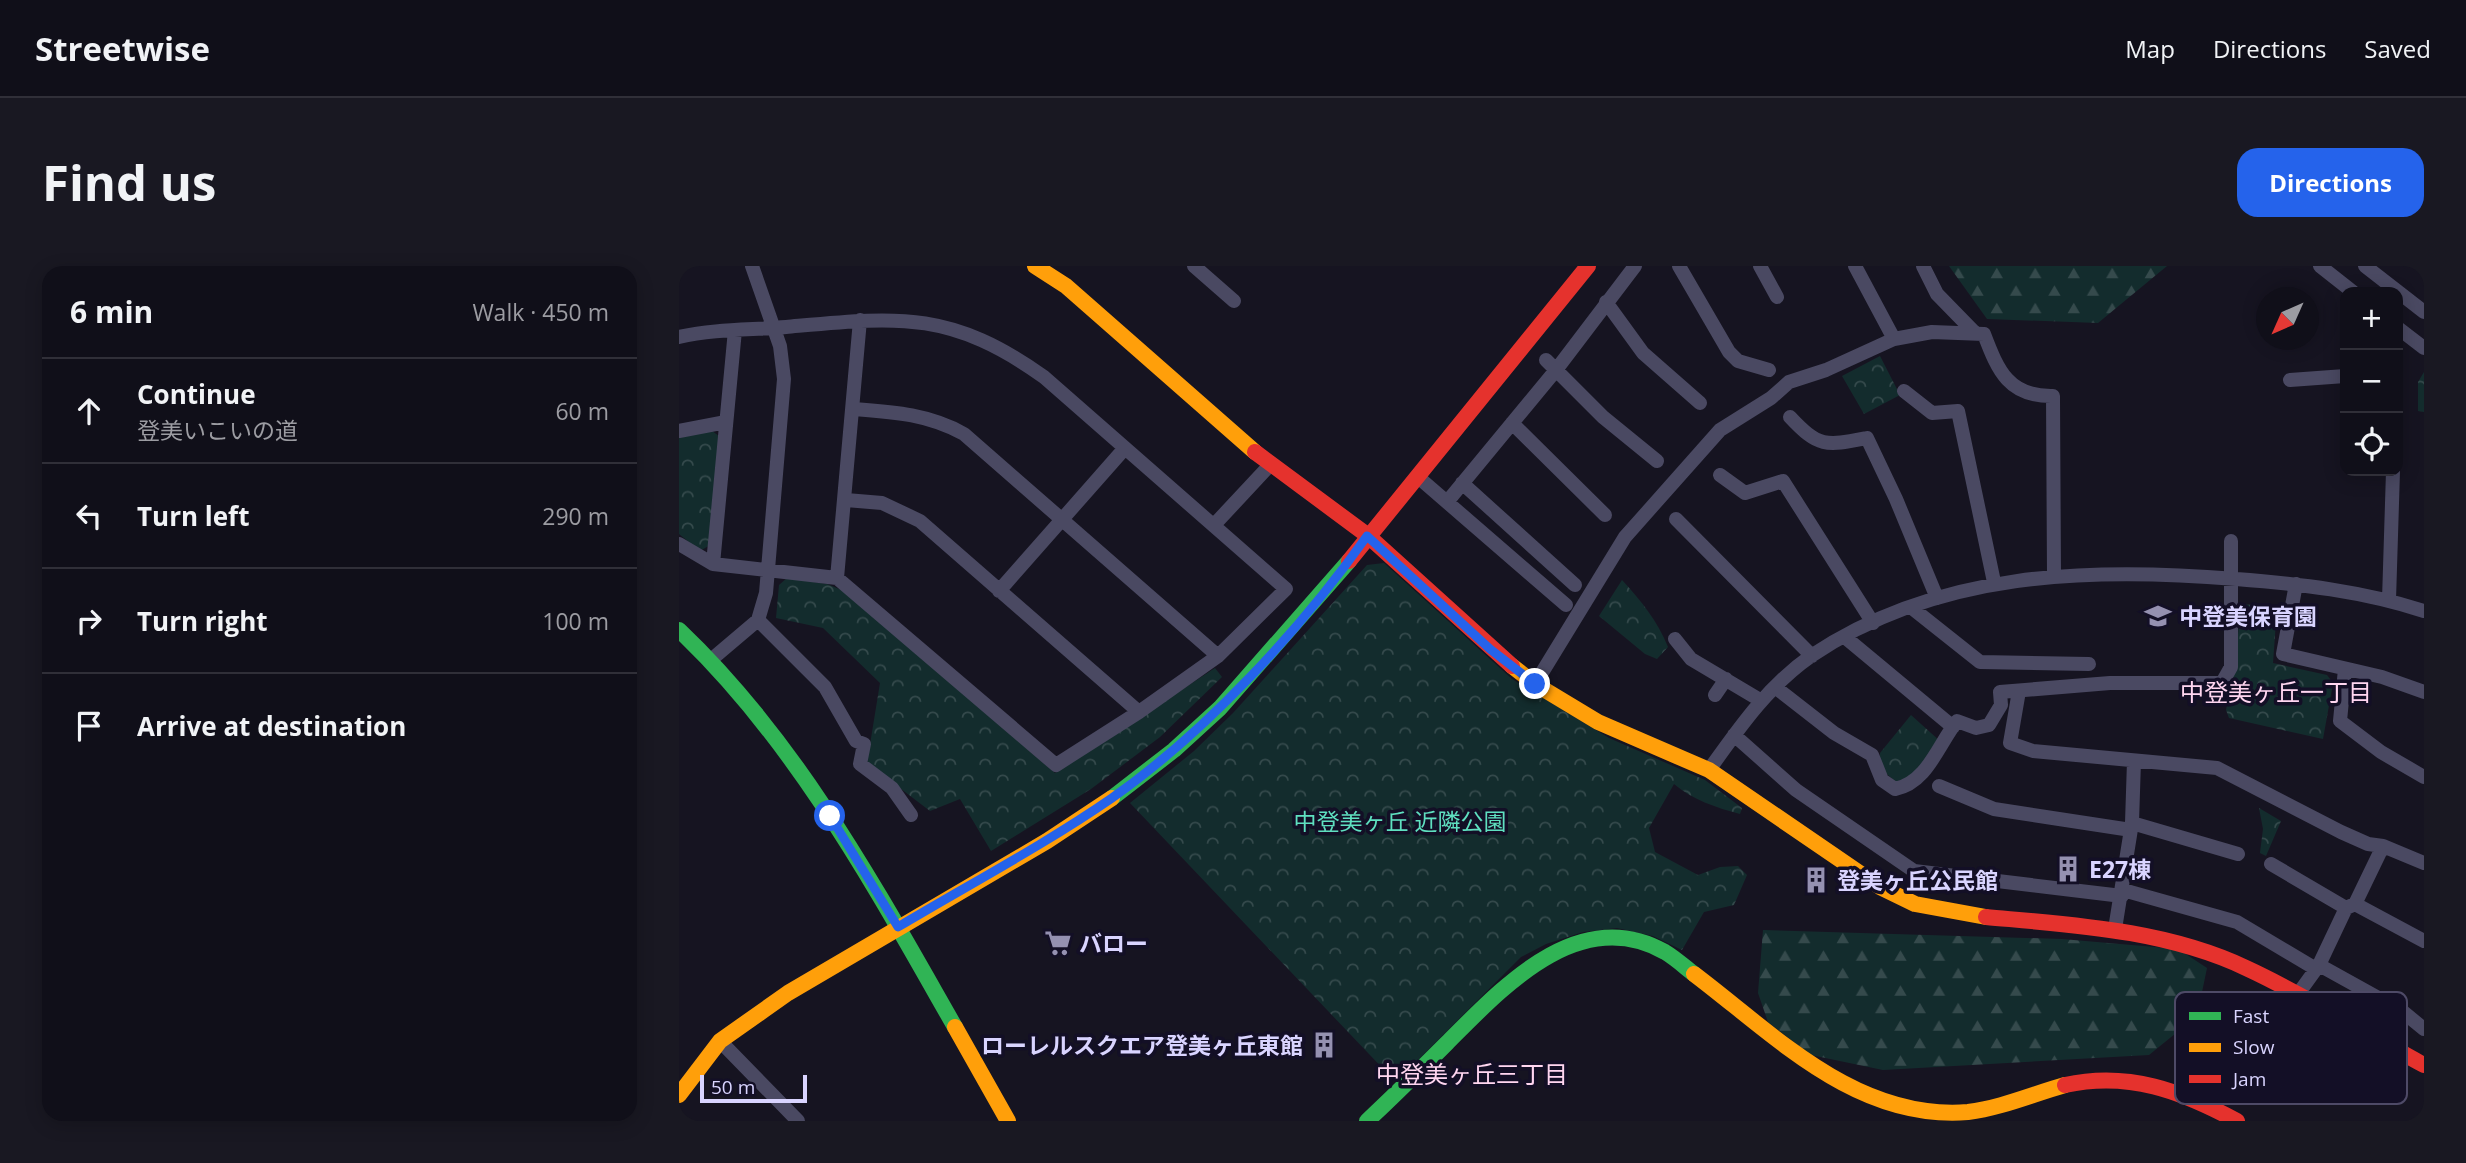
<!DOCTYPE html>
<html lang="en">
<head>
<meta charset="utf-8">
<style>
	body { margin:0; font-family:"Open Sans","Noto Sans JP",sans-serif; background:#191822; color:#f1f3f6 }
	.controls { position:absolute; right:21px; top:21px; display:grid; overflow:hidden; border-radius:14px; box-shadow:0 4px 18px #0003 }
	.controls button { width:63px; height:63px; display:grid; place-items:center; padding:0; border:0; border-bottom:2px solid #302f38; background:#100f19; color:#f1f3f6; font:35px sans-serif }
	.compass { position:absolute; left:1577px; top:21px; width:63px; height:63px; border-radius:50%; background:#100f19; box-shadow:0 4px 18px #0003; rotate:225deg }
	.scale { position:absolute; left:21px; bottom:18px; width:107px; box-sizing:border-box; padding-left:7px; border:4px solid #d9d4ff; border-top:0; font-size:19px; line-height:24px; white-space:nowrap; color:#d9d4ff; -webkit-text-stroke:5px #130f26; paint-order:stroke }
	.stop { position:absolute; width:21px; height:21px; margin:-16px; border:5px solid #2563eb; border-radius:50%; background:#fff }
	.stop.end { background:#2563eb; border-color:#fff; box-shadow:0 2px 7px #0008 }
	.list { margin:0; padding:0; list-style:none }
	h2 { display:flex; justify-content:space-between; align-items:center; height:91px; margin:0; padding:0 28px; font-size:30px }
	h2 small { font-size:23px; font-weight:400; color:#9c9ca2 }
	.list li { display:grid; grid-template-columns:46px 1fr auto; gap:21px; align-items:center; box-sizing:border-box; height:105px; padding:0 28px; border-top:2px solid #302f38 }
	.list b { display:block; font-size:26px; white-space:nowrap }
	.list p { margin:0; font-size:23px; white-space:nowrap; color:#9c9ca2 }
	.list em { font-size:23px; font-style:normal; color:#9c9ca2 }
	.icon { flex:none; width:38px; height:38px; fill:none; stroke:currentColor; stroke-width:2; stroke-linecap:round; stroke-linejoin:round }
	.map { position:relative; flex:none; width:1745px; height:855px; overflow:hidden; border-radius:21px }
	header { display:flex; align-items:center; gap:42px; box-sizing:border-box; height:98px; padding:0 35px; background:#100f19; border-bottom:2px solid #302f38 }
	header strong { font-size:33px }
	nav { display:flex; gap:38px; margin-inline-start:auto; font-size:24px }
	.intro { display:flex; align-items:center; justify-content:space-between; box-sizing:border-box; height:168px; padding:0 42px }
	h1 { margin:0; font-size:49px }
	.button { padding:18px 32px; border-radius:21px; background:#2563eb; color:#fff; font-size:24px; font-weight:700 }
	main { display:flex; gap:42px; padding:0 42px }
	aside { flex:1; background:#100f19; border-radius:21px; box-shadow:0 4px 18px #0003 }
	.map>svg:first-child { display:block }
	.forest { fill:url(#forest-firs) }
	.park { fill:url(#park-crowns) }
	.lines { fill:none; stroke-linecap:round; stroke-linejoin:round }
	.street { stroke:#4a4962; stroke-width:14 }
	.fast { stroke:#30b455; stroke-width:16 }
	.slow { stroke:#ff9f0a; stroke-width:16 }
	.jam { stroke:#e5322d; stroke-width:16 }
	.route { stroke:#2563eb; stroke-width:9 }
	.labels { text-anchor:middle; dominant-baseline:central; stroke-width:7; stroke-linejoin:round; paint-order:stroke }
	.poi-label { font-size:23px; font-weight:bold; fill:#d9d4ff; stroke:#130f26; text-anchor:start }
	.park-label { font-size:23px; fill:#5fe0c0; stroke:#130f26 }
	.neighbourhood-label { font-size:24px; fill:#ffd6f0; stroke:#130f26 }
	.key { fill:#130f26; stroke:#4e4a67; stroke-width:2 }
	.key-label { font-size:19px; fill:#d9d4ff }
</style>
</head>
<body>
<header>
<strong>Streetwise</strong>
<nav><a>Map</a><a>Directions</a><a>Saved</a></nav>
</header>
<div class="intro"><h1>Find us</h1><a class="button">Directions</a></div>
<main>
<aside>
<h2>6 min<small>Walk · 450 m</small></h2>
<ul class="list">
<li><svg class="icon" aria-label="ahead" viewBox="0 0 24 24"><path d="M12 20V5M6 11l6-6 6 6"/></svg><div><b>Continue</b><p>登美いこいの道</p></div><em>60 m</em></li>
<li><svg class="icon" aria-label="left" viewBox="0 0 24 24"><path d="M17 20v-9H6M10 6l-5 5 5 5"/></svg><div><b>Turn left</b></div><em>290 m</em></li>
<li><svg class="icon" aria-label="right" viewBox="0 0 24 24"><path d="M7 20v-9h11M14 6l5 5-5 5"/></svg><div><b>Turn right</b></div><em>100 m</em></li>
<li><svg class="icon" aria-label="arrive" viewBox="0 0 24 24"><path d="M6 21V4h12l-3 4 3 4H6"/></svg><div><b>Arrive at destination</b></div></li>
</ul>
</aside>
<div class="map">
<svg width="1745" height="855" viewBox="0 0 1745 855">
	<defs>
		<pattern id="forest-firs" width="22" height="20" patternUnits="userSpaceOnUse" patternTransform="scale(1.75)"><rect width="22" height="20" fill="#132c2d"/><path d="M5 1l3.5 6h-7zM16 11l3.5 6h-7z" fill="#354a4c"/></pattern>
		<pattern id="park-crowns" width="20" height="18" patternUnits="userSpaceOnUse" patternTransform="scale(1.75)"><rect width="20" height="18" fill="#132c2d"/><path d="M2 6a3 3 0 1 1 6 0M12 15a3 3 0 1 1 6 0" fill="none" stroke="#354a4c"/></pattern>
	</defs>
	<rect width="100%" height="100%" fill="#161421"/>
	<!-- forest -->
	<path class="forest" d="M1270,0h218l-69,57 -111,-4z
		M1084,664l299,9 116,10 29,19 -10,48 -48,39 -266,15 -72,-15 -43,-33 -10,-29z"/>
	<!-- park -->
	<path class="park" d="M1201,90l20,39 -36,19 -22,-38z
		M1745,106v40l-6,-1v-29z
		M32,164l9,7 -10,108 -10,6 -21,-17v-96z
		M705,297l128,116 97,59 96,42 37,28 -2,6c-23,-6 -49,-15 -66,-30l-25,44 6,24 43,23 22,-8 18,-1 9,9 -13,30 -30,7 -22,38 -29,-14 -36,-8 -34,4 -37,12 -25,13 -117,117 -15,1 -259,-272 64,-52 39,-38 134,-148z
		M108,312l40,6 17,7 211,182 160,-105 7,9 -62,60 -69,52 -100,62 -31,-52 -30,12 -63,-48 13,-80 -57,-55 -47,-10 3,-33z
		M943,314c20,22 35,40 46,67l-11,12 -12,-5 -46,-38z
		M1562,338l36,3 -4,56 54,12 6,8 -10,56 -94,-21 -3,-8 9,-45z
		M1232,449l30,27 -25,32 -20,8 -16,-14v-15z
		M1580,542l22,13 -15,35 -6,-3 3,-24z"/>
	<g class="lines">
		<!-- street -->
		<path class="street" d="M515,0l40,35
			M1000,0l50,86 9,9 31,9
			M1081,0l17,31
			M1176,0l39,73
			M1244,0l14,28 39,40
			M1641,0l33,26
			M1686,0l59,46
			M927,36l37,51 57,50
			M1719,62l26,20
			M0,71c35,-8 71,-7 107,-10 110,-10 163,-18 258,50l242,212 -68,67 -79,56 -83,53 -219,-187 -124,-14 -34,-20
			M867,94l57,57 54,44
			M1611,114l55,-4
			M1225,125l28,22 26,-2 36,171
			M174,143c40,3 75,5 111,25l254,222
			M1111,151c29,31 36,29 77,21l29,61 41,99
			M833,157l93,92
			M0,165l47,-9
			M1041,209l25,18 38,-12 90,142
			M739,211l148,128
			M783,217l113,102
			M167,234l36,3 38,18 219,191
			M768,236l109,-132 79,-104
			M997,253l136,137
			M535,259l56,-60
			M34,298l22,-234
			M158,312l23,-258
			M1617,318l-13,70 99,23 42,15
			M320,325l126,-143
			M1710,334l4,-129
			M1233,342l68,54 109,2
			M79,354l67,67 31,54 8,3 -4,20 32,24 19,27
			M1167,372l107,89
			M996,373l16,20 69,41
			M33,393l46,-39 8,-27 18,-214 -4,-33 -28,-80
			M1666,403l-5,52 41,31 43,25
			M856,418l90,-147 95,-107 51,-32 18,-16 37,-12 68,-31 38,-7 52,2c14,37 25,63 69,62l1,180
			M1096,421l59,46 38,22 10,25 13,9c32,-6 43,-44 62,-68l19,7 13,-3 12,-20 -1,-13 110,-9h112l9,-16v-126
			M1340,425l-9,52 23,8 184,17 124,64 27,12 15,2
			M1036,429l11,-16
			M1055,469l62,55 118,81 208,25
			M1030,504c30,-42 59,-84 102,-114 126,-85 280,-89 425,-77 64,5 126,12 188,32
			M1260,520l55,23 137,21
			M1453,557l106,31
			M1592,598l75,44
			M1444,624l114,32 79,47
			M1676,638l69,37
			M1436,663l17,-106 2,-62
			M1640,699l83,46 22,18
			M1619,728l21,-29 27,-57 9,-4 28,-58 41,17
			M41,775l78,80"/>
		<!-- fast -->
		<path class="fast" d="M0,364c118,112 196,257 276,397
			M433,532l62,-48 46,-42 129,-147
			M688,855c27,-25 54,-52 80,-78 55,-55 132,-140 218,-91 10,6 20,15 29,22"/>
		<!-- slow -->
		<path class="slow" d="M356,0l31,20 189,166
			M833,400l23,18 63,38 111,48 171,117 35,17 71,13
			M1015,708c82,62 163,147 274,138 33,-4 65,-18 97,-27
			M276,761l53,94
			M0,829l41,-54 68,-48 259,-152 65,-43"/>
		<!-- jam -->
		<path class="jam" d="M576,186l112,83 145,131
			M670,295l239,-295
			M1307,651c88,8 180,13 260,51 61,28 119,65 178,97
			M1386,819c64,-14 116,6 172,36"/>
	</g>
	<g class="lines">
		<!-- route -->
		<path class="route" d="M151,550l68,111c72,-43 146,-82 214,-129 94,-66 189,-169 255,-262l123,113 45,35"/>
	</g>
	<!-- icons -->
	<defs>
		<g id="school-bare" transform="scale(2.1)"><path d="M0-5L7-2L0 1L-7-2ZM-4 1L0 2.5L4 1V4Q0 6-4 4Z" fill="#9591b1" stroke="#130f26" stroke-width="2.5" paint-order="stroke"/></g>
		<g id="building-bare" transform="scale(2.1)"><path d="M-4-6H4V6H1V3H-1V6H-4ZM-2.5-4.3h1.7v1.8h-1.7ZM.8-4.3h1.7v1.8H.8ZM-2.5-1h1.7V.8h-1.7ZM.8-1h1.7V.8H.8Z" fill="#9591b1" stroke="#130f26" stroke-width="2.5" paint-order="stroke"/></g>
		<g id="supermarket-bare" transform="scale(2.1)"><path d="M-6-5.5h2.5l.6 2H6L4.5 2H-2.5L-4.4-4H-6ZM-1.5 3.2a1.3 1.3 0 1 0 .1 0ZM3 3.2a1.3 1.3 0 1 0 .1 0Z" fill="#9591b1" stroke="#130f26" stroke-width="2.5" paint-order="stroke"/></g>
	</defs>
	<g fill-rule="evenodd">
		<use href="#school-bare" x="1479" y="350"/>
		<use href="#building-bare" x="1389" y="603"/>
		<use href="#building-bare" x="1137" y="614"/>
		<use href="#supermarket-bare" x="379" y="677"/>
		<use href="#building-bare" x="645" y="779"/>
	</g>
	<g class="labels">
		<!-- poi labels -->
		<g class="poi-label">
			<text x="1500" y="350">中登美保育園</text>
			<text x="1410" y="603">E27棟</text>
			<text x="1158" y="614">登美ヶ丘公民館</text>
			<text x="400" y="677">バロー</text>
			<text x="624" y="779" text-anchor="end">ローレルスクエア登美ヶ丘東館</text>
		</g>
		<!-- park labels -->
		<g class="park-label">
			<text x="721" y="555">中登美ヶ丘 近隣公園</text>
		</g>
		<!-- neighbourhood labels -->
		<g class="neighbourhood-label">
			<text x="1597" y="425">中登美ヶ丘一丁目</text>
			<text x="793" y="807">中登美ヶ丘三丁目</text>
		</g>
	</g>
	<!-- legend -->
	<rect x="1496" y="726" width="232" height="112" rx="10" class="key"/>
	<rect x="1510" y="746" width="32" height="8" fill="#30b455"/>
	<rect x="1510" y="777" width="32" height="9" fill="#ff9f0a"/>
	<rect x="1510" y="809" width="32" height="8" fill="#e5322d"/>
	<g class="key-label">
		<text x="1554" y="757">Fast</text>
		<text x="1554" y="788">Slow</text>
		<text x="1554" y="820">Jam</text>
	</g>
</svg>
<div class="controls">
<button>+</button>
<button>−</button>
<button><svg class="icon" aria-label="locate" viewBox="0 0 24 24"><circle cx="12" cy="12" r="6"/><path d="M12 2v4M12 18v4M2 12h4M18 12h4"/></svg></button>
</div>
<svg class="compass" viewBox="-18 -18 36 36"><path d="M0-13l5 13h-10z" fill="#e53935"/><path d="M0 13l5-13h-10z" fill="#9c9ca2"/></svg>
<div class="scale">50 m</div>
<div class="stop" style="left:151px;top:550px"></div>
<div class="stop end" style="left:856px;top:418px"></div>
</div>
</main>
</body>
</html>
